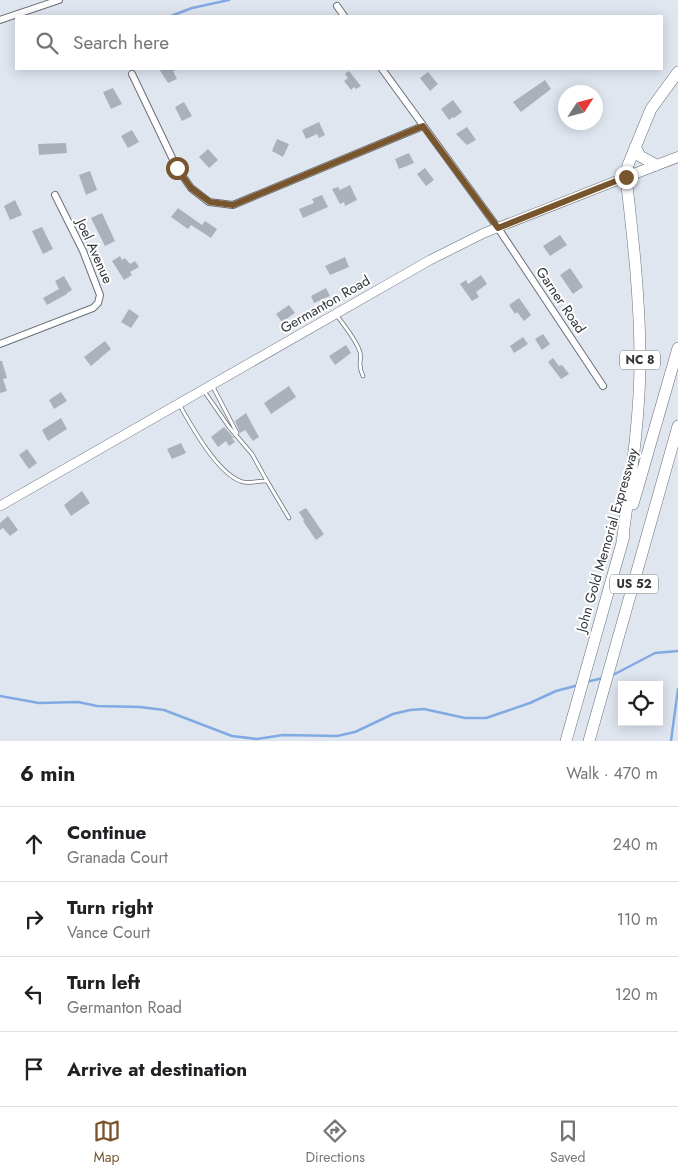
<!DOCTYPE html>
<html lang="en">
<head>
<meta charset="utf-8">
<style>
	body { margin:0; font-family:Jost,sans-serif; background:#f2f2f2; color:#202124 }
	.controls { position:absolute; right:15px; bottom:15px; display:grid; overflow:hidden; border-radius:0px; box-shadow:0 2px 12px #0003 }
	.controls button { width:45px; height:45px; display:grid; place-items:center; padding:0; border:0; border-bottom:1px solid #e0e0e0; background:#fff; color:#202124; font:25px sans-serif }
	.compass { position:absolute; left:558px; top:85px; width:45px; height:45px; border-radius:50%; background:#fff; box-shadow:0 2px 12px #0003; rotate:54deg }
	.stop { position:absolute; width:15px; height:15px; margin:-11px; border:4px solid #79552e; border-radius:50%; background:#fff }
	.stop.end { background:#79552e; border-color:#fff; box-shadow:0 1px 5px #0008 }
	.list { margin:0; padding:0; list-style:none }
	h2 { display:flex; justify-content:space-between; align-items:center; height:65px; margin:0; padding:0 20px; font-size:21px }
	h2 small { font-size:16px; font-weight:400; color:#757577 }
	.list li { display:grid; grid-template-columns:32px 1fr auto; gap:15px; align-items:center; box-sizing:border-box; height:75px; padding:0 20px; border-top:1px solid #e0e0e0 }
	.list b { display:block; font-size:19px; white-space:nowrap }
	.list p { margin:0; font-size:16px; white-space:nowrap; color:#757577 }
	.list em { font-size:16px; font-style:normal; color:#757577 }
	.icon { flex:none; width:28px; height:28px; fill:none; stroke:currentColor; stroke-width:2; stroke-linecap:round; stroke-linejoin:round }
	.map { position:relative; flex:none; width:678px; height:741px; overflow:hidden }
	.search { position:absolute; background:#fff; box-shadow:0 2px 12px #0003; left:15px; right:15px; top:15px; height:55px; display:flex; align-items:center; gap:12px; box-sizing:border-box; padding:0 18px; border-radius:0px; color:#757577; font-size:19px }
	.sheet { height:365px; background:#fff }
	nav { display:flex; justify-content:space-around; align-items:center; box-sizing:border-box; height:70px; border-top:1px solid #e0e0e0; background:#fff; font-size:14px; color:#757577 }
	nav a { display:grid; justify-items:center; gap:2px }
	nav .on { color:#79552e }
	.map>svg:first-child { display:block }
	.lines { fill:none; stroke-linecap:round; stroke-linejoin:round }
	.stream { stroke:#82aae2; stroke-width:2.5 }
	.building { fill:#abb1bb }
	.lane-casing { stroke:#6a7079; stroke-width:4.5 }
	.street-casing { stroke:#6a7079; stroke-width:8 }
	.secondary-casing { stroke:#6a7079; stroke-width:10 }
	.primary-casing { stroke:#6a7079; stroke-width:11 }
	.highway-casing { stroke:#6a7079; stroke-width:12 }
	.lane { stroke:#fff; stroke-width:3 }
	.street { stroke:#fff; stroke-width:6 }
	.secondary { stroke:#fff; stroke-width:9 }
	.primary { stroke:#fff; stroke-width:10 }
	.highway { stroke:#fff; stroke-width:11 }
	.route { stroke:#79552e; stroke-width:6 }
	.labels { text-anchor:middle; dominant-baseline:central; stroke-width:4; stroke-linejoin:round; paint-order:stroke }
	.shield { fill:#fff; stroke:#707274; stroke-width:1 }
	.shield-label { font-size:12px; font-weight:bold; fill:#323539 }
	.street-label { font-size:14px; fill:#323539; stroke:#fff }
</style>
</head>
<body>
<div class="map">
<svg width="678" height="741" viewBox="0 0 678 741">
	<rect width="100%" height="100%" fill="#dfe6f0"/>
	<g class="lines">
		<!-- stream -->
		<path class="stream" d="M171,16l21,-8 37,-8
			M613,675l42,-22 23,-2
			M586,682l17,-4
			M0,696l39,7 39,-1 19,4 43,1 24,3 68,26 25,3 26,-4 54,1 18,-4 38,-18 17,-4 14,-1 41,9h21l44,-15 26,-12 23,-6
			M671,741l7,-52"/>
	</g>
	<!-- building -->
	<path class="building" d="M159,69h19l-5,2 4,8 -9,4z
		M349,71l12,15 -5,3 -2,-2 -3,3 -7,-9 4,-3 -3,-4z
		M428,72l10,12 -8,7 -10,-13z
		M545,80l6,9 -30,23 -8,-10z
		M113,88l9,16 -11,5 -8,-17z
		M453,100l9,12 -8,6 -1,-1 -4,3 -8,-11z
		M184,102l8,14 -10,5 -7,-14z
		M319,122l6,13 -6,3 -2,-4 -11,5 -4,-9z
		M467,127l9,13 -9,5 -11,-11z
		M132,130l7,12 -11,6 -7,-12z
		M277,139l12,5 -6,13 -11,-6z
		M66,143l1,10 -28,2 -1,-11z
		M208,149l10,11 -9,8 -10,-11z
		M409,153l5,10 -15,6 -4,-10z
		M425,168l9,12 -8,6 -9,-12z
		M90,171l7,19 -11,5 -7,-20z
		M350,185l7,15 -12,6 -1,-4 -4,2 -8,-15 6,-2 2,3z
		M322,195l6,12 -25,11 -4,-9 15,-6 -2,-4z
		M15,200l7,15 -12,5 -6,-14z
		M178,208l24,17 3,-4 12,8 -6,9 -20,-13 -3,4 -17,-12z
		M102,213l13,28 -10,5 -14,-28z
		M42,227l11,22 -10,5 -11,-23z
		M560,235l7,10 -17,11 -7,-10z
		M120,256l2,4 3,-2 5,6 5,-3 4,6 -9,5 2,3 -8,5 -12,-19z
		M345,257l4,10 -19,8 -5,-9z
		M570,268l13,19 -10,7 -13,-19z
		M481,275l6,9 -11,8 3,5 -7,4 -12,-17 6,-4 2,4z
		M64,276l8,14 -5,3v1l-20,11 -4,-7 16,-9 -4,-8z
		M326,288l4,8 -16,7 -3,-7z
		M519,298l12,17 -7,6 -7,-9 -2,2 -6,-9z
		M289,305l6,8 -13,9 -6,-8z
		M129,309l10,7 -8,12 -10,-6z
		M543,334l7,10 -8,6 -7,-11z
		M523,337l5,7 -14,9 -4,-7z
		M105,341l6,8 -20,17 -7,-9z
		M346,345l5,8 -16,12 -6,-9z
		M553,358l6,8 3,-1 7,9 -8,5 -13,-17z
		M0,361h2l5,17 -4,1 4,12 -7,2z
		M289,386l7,11 -25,17 -7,-11z
		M61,392l6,9 -13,8 -5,-9z
		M246,413l13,24 -6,4 -8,-11 -5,3 -5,-12z
		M61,418l6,11 -19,12 -6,-11z
		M224,427l10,11h-2l3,4 -6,4 -3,-5 -8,6 -7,-10z
		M181,443l5,10 -14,6 -5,-10z
		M27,449l10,14 -8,6 -10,-14z
		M82,491l8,12 -19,13 -7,-11z
		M306,508l18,26 -8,6 -13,-19 1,-1 -5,-8z
		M8,516l10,14 -8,6 -7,-8 -3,2v-7z"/>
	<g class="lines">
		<!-- lane casing -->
		<g class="lane-casing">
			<path id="lane" d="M336,314c8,12 20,25 24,38 2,10 -3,12 3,24
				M212,385l25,48
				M204,391l25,36 23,27 15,27
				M179,404c13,23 37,67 61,77 9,4 18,-1 27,0l22,37"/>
		</g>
		<!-- street casing -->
		<g class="street-casing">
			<path id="street" d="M337,6l7,10
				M0,20l59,-20
				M382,69l116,159 105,158
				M132,74l45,94 14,20 18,14 24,3 190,-79
				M0,344l93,-36 5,-5 2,-8 -17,-44 -28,-56"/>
		</g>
		<!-- secondary casing -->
		<g class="secondary-casing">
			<path id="secondary" d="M0,506l430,-246 54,-27 142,-56"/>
		</g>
		<!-- primary casing -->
		<g class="primary-casing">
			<path id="primary" d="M626,177l52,-20"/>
		</g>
		<!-- highway casing -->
		<g class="highway-casing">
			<path id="highway" d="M635,147l5,9 16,9
				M633,504l45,-156
				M622,543c8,-61 18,-122 18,-183 0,-61 -7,-122 -14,-183l2,-12 23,-56 27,-37
				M566,741l58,-205
				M589,741l89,-315"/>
		</g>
		<!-- lane -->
		<use href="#lane" class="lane"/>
		<!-- street -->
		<use href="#street" class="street"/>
		<!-- secondary -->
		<use href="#secondary" class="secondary"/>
		<!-- primary -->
		<use href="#primary" class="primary"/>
		<!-- highway -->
		<use href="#highway" class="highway"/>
	</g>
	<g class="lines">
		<!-- route -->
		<path class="route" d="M177,168l14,20 19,14 23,3 190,-79 75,102 128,-51"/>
	</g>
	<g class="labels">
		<!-- shield labels -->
		<g class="shield">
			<rect x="620" y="350.5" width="40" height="19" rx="4"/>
			<rect x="610" y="574.5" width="48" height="19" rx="4"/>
		</g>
		<g class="shield-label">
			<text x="640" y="360">NC 8</text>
			<text x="634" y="584">US 52</text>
		</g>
		<!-- street labels -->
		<g class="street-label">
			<text transform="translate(95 251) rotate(66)">Joel Avenue</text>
			<text transform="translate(561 300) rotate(56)">Garner Road</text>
			<text transform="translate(325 304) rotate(-30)">Germanton Road</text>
			<text transform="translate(607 540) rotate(-74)">John Gold Memorial Expressway</text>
		</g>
	</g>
</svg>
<div class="controls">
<button><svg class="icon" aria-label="locate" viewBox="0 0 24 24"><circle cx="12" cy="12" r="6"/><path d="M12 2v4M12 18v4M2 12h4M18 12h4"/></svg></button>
</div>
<svg class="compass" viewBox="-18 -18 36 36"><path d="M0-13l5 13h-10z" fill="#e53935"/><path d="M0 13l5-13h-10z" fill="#757577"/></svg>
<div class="stop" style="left:177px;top:168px"></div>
<div class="stop end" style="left:626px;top:177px"></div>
<div class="search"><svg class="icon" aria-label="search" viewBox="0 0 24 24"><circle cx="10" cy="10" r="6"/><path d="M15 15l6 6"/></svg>Search here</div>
</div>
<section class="sheet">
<h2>6 min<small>Walk · 470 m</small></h2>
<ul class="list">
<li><svg class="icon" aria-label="ahead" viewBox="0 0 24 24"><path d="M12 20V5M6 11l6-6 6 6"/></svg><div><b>Continue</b><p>Granada Court</p></div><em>240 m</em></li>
<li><svg class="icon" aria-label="right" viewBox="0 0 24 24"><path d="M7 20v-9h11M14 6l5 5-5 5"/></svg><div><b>Turn right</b><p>Vance Court</p></div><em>110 m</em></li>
<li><svg class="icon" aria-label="left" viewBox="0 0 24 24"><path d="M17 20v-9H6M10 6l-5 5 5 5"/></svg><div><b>Turn left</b><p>Germanton Road</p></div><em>120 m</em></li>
<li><svg class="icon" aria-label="arrive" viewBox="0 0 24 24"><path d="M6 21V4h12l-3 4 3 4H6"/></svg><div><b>Arrive at destination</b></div></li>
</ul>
</section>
<nav>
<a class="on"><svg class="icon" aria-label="map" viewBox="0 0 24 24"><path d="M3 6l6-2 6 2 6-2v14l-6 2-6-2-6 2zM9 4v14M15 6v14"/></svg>Map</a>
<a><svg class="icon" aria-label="directions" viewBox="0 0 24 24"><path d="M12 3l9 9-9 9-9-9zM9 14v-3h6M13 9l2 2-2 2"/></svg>Directions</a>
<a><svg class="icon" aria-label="saved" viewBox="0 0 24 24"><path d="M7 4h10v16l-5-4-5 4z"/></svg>Saved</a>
</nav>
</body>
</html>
